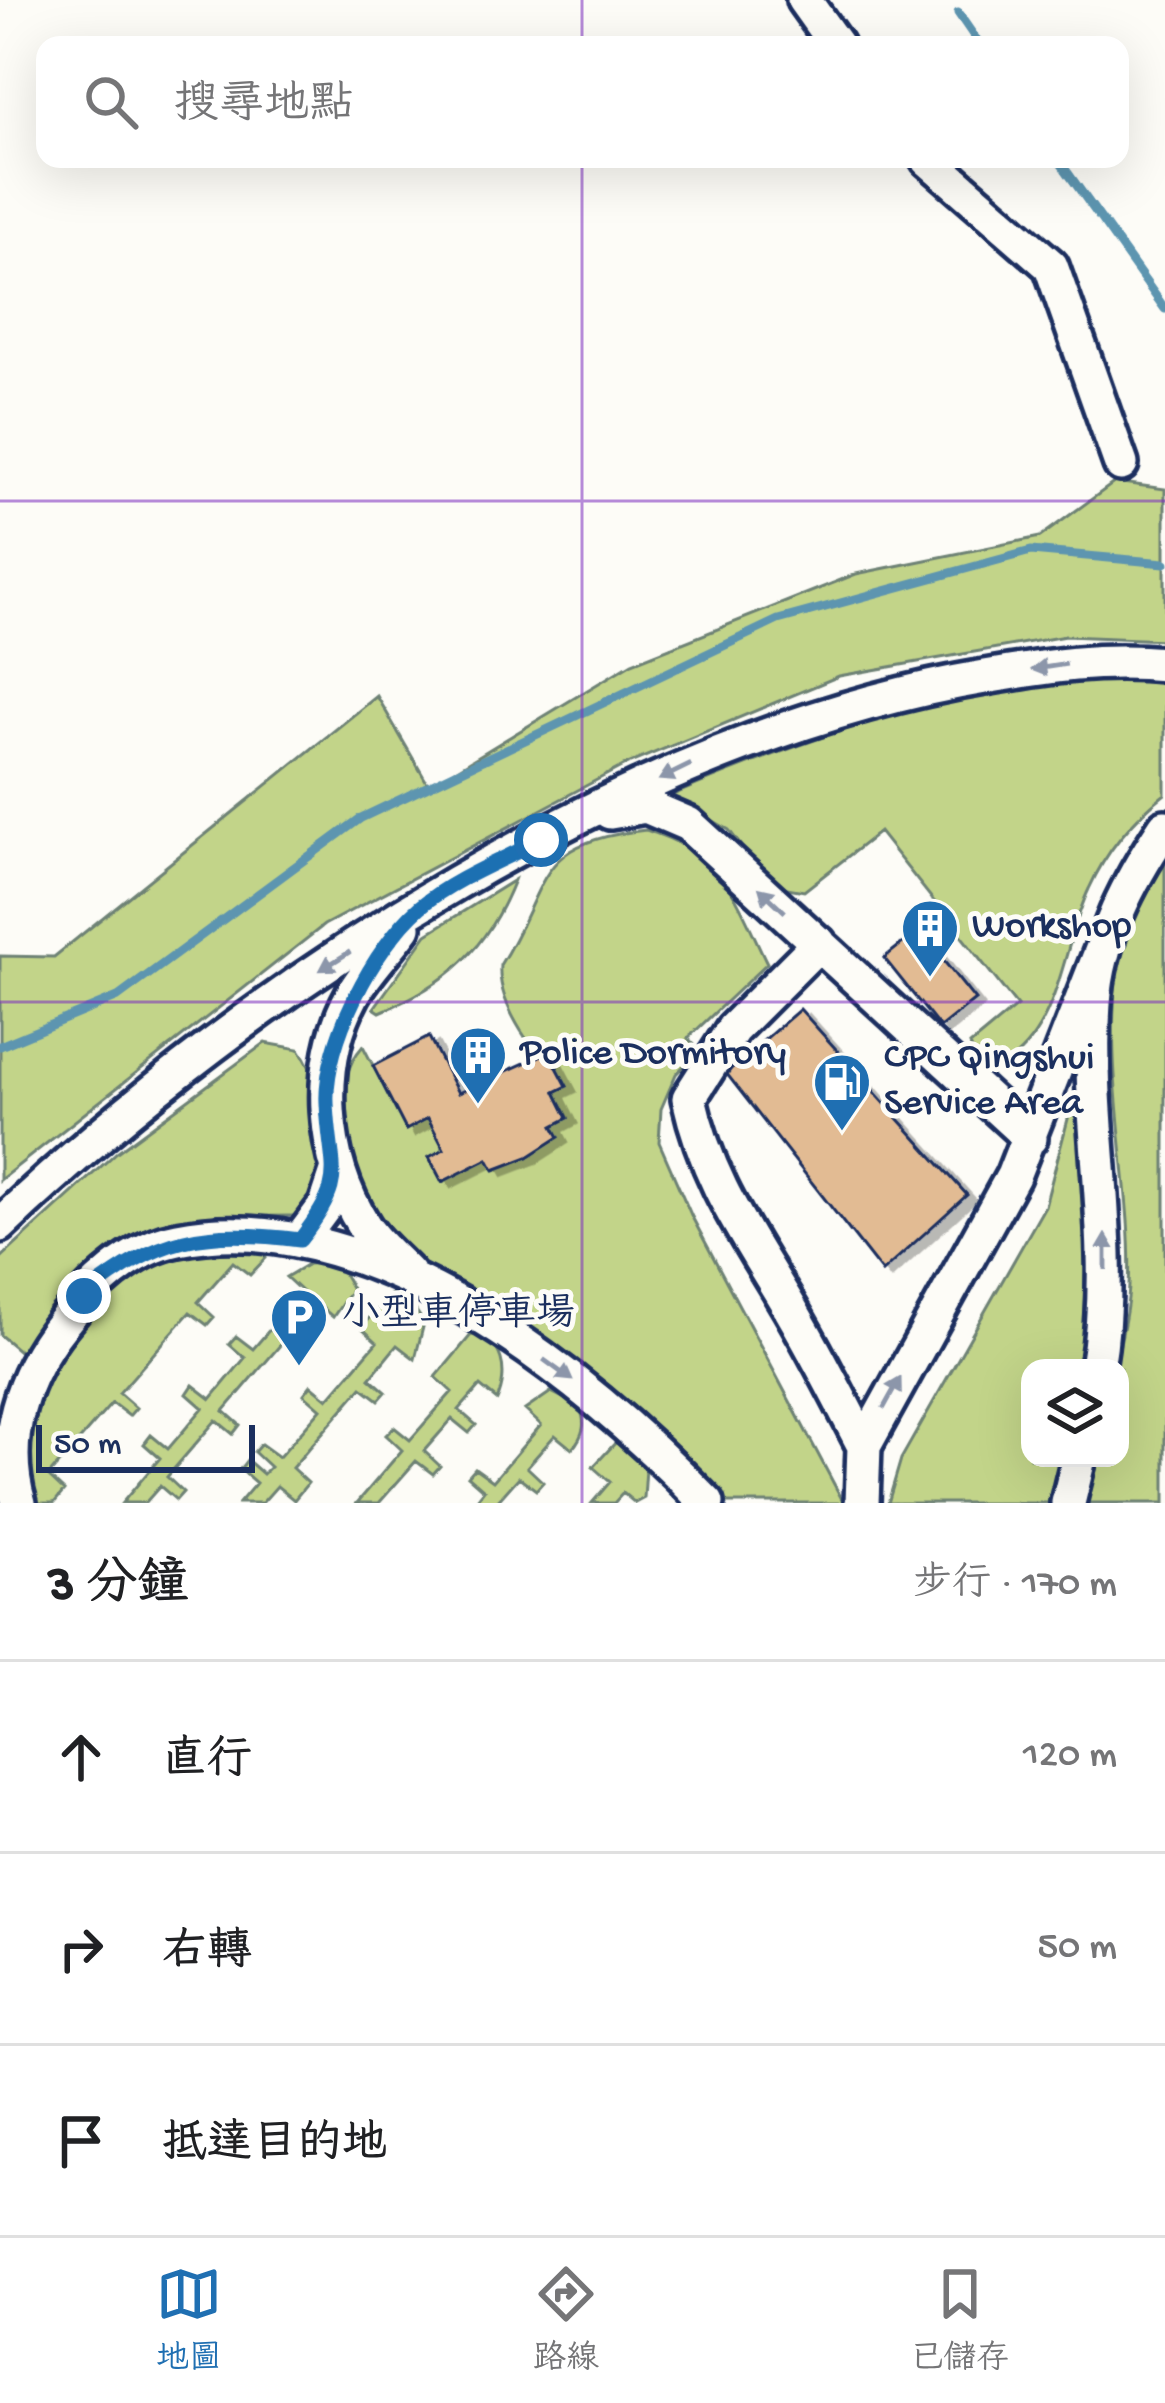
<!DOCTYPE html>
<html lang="zh-TW">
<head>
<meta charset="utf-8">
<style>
	body { margin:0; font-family:"Gochi Hand","LXGW WenKai TC",sans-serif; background:#f6f6f6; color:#202124 }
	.controls { position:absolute; right:36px; bottom:36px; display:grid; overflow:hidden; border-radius:24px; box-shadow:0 12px 48px #0002 }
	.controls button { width:108px; height:108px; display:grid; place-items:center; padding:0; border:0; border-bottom:3px solid #e0e0e0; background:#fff; color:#202124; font:60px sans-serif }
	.scale { position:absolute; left:36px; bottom:30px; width:219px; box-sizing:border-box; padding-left:12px; border:6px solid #1b2f5e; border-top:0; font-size:33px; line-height:42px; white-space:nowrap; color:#1b2f5e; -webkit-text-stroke:9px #fdfcf7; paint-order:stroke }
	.stop { position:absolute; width:36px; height:36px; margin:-27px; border:9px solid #1f6fb2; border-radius:50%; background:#fff }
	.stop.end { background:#1f6fb2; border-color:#fff; box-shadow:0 3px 12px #0008 }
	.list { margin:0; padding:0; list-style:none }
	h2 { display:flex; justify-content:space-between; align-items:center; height:156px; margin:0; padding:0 48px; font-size:51px }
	h2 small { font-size:39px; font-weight:400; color:#757577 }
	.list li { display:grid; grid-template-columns:78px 1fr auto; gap:36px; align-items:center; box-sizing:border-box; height:192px; padding:0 48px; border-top:3px solid #e0e0e0 }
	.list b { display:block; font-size:45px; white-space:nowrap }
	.list em { font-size:39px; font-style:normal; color:#757577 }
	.icon { flex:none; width:66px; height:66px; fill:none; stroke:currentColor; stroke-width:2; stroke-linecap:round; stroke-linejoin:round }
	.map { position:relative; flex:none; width:1165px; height:1503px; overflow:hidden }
	.search { position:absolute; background:#fff; box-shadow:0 12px 48px #0002; left:36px; right:36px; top:36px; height:132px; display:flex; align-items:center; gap:30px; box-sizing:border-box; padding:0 42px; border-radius:24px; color:#757577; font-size:45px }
	.sheet { height:732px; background:#fff }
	nav { display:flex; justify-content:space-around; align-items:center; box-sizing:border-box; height:168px; border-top:3px solid #e0e0e0; background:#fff; font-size:33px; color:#757577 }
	nav a { display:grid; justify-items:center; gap:6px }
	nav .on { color:#1f6fb2 }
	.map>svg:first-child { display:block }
	.green { fill:#c2d489; stroke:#6e8274; stroke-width:3 }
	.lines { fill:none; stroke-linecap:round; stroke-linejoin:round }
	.stream { stroke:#5d95b0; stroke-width:9 }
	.building { fill:#e2bb93; stroke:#1b2f5e; stroke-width:3; filter:url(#shadow) }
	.minor-casing { stroke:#1b2f5e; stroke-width:42 }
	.minor { stroke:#fdfcf7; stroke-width:33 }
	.oneway { fill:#8c96aa }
	.route { stroke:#1f6fb2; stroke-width:15 }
	.grid { fill:none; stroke:#7b2cbf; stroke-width:3; stroke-opacity:0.55 }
	.labels { text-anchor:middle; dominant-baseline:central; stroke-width:10; stroke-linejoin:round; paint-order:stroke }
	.poi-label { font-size:39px; fill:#1b2f5e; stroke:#fdfcf7; text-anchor:start }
</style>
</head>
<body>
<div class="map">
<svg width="1165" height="1503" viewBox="0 0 1165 1503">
	<defs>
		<filter id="shadow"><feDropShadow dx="9" dy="5.5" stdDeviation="0" flood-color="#0004"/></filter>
	</defs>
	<rect width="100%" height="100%" fill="#fdfcf7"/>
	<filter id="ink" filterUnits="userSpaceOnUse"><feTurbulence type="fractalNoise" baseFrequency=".00833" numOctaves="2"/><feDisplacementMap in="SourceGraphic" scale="24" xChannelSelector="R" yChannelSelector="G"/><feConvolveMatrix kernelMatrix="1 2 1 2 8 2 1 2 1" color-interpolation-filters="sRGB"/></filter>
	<g filter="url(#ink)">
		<!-- green -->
		<path class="green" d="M1115,482l50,7v151l-100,-4 -226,40 -214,89 -301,160 -324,255v-224l54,1 323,-261 52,90 203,-123 224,-89 184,-37z
			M1165,681v113c-32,25 -59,57 -76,95 -28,58 -29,149 -93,180l-18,-6 -8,-18 47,-39 -138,-174 -75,59 -34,-6 -41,-55 -59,-34c159,-67 321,-124 495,-115z
			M646,830c80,25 87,63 121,133l-79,75 11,12 -23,24 -15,35 -2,33 33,75 152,286h-117c-39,-42 -79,-85 -124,-120 -94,-73 -264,-127 -259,-269 0,-27 0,-47 19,-68l43,83 22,-11 60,41 7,11 33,-13 30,-20 -5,-11 15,-9 -13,-25 11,-6c-29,-28 -69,-79 -66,-121 52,-82 30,-123 146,-135z
			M1165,862v641h-78l12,-45h21v-90h-5c5,-27 13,-55 14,-82 8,-122 -59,-326 36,-424z
			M514,880c-27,69 -66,104 -134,132l-6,-4 53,-74z
			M265,1043l34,6c32,45 31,121 0,167 -128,-1 -206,12 -271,134l-9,1 -19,-16v-76l117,-107z
			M1073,1100l9,7 5,120 -5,125 -3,16h-49v90h31l-13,45h-160l13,-44 144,-253z
			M262,1251l4,7 -16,17 -17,-13 -35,40 16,15 -7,8 -17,-13 -71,81 17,15 -7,8 -17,-13 -64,73 16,15 -10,12h-18c-24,-88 37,-208 124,-240 32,-11 69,-10 102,-12z
			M322,1263l18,5 12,21 -19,28 -17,-14 -21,25 17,14 -7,9 -18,-14 -63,74 16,14 -7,9 -17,-14 -49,57 16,15 -7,8 -16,-14 -15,17h-23l38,-45 -16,-14 7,-9 17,14 35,-41 -16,-14 6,-9 18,14 34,-41 -16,-14 7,-8 17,13 49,-57 -16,-15 22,-13z
			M394,1291l13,6 17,26 -9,36 -18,-14 -27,33 16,14 -7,8 -17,-13 -70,81 16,15 -14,17 -17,-14 -15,17h-23l17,-20 -16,-14 7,-9 16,14 7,-7 -16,-15 7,-8 18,13 42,-48 -17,-15 7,-9 17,14 49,-57 -16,-15z
			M471,1335c33,3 38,39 26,65l-17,-14 -21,24 17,15 -7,8 -17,-14 -28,32 16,15 -7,8 -17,-13 -37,42h-22l45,-53 -16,-15 8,-8 16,13 42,-48 -16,-15z
			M551,1392l28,14c8,17 5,29 -7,43l-17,-14 -28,32 16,15 -7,8 -17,-13 -23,26h-22l10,-13 -16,-14 7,-8 18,13 48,-56 -16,-15z
			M618,1440l28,28 -2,30 -9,5 -12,-10 -9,10h-22l18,-21 -17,-15z"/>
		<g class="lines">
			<!-- stream -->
			<path class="stream" d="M958,13l22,32
				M1058,159l107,150
				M0,1046l118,-49 243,-179 417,-198 253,-69 134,12"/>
		</g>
		<!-- building -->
		<path class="building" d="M919,930l56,70 -35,28 -56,-70z
			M800,1009l167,186 -85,77 -156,-199z
			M429,1037l29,56 91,-41 18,34 -12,6 13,26 -15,8 6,11 -31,20 -34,13 -6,-11 -46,23 -13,-25 15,-8 -16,-31 -22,12 -33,-64z"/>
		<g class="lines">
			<!-- minor casing -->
			<g class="minor-casing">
				<path id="minor" d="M804,0l32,45
					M928,159l123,107 70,198
					M610,812l36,-6 42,18 342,314
					M404,927c-16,22 -38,44 -51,67 -39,71 -31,165 11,232 11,18 30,33 44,48
					M819,943l-86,86 -44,69c18,81 54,131 95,200 29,48 54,98 80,148
					M0,1225c253,-241 637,-490 985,-548 64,-11 115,-19 180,-13
					M300,1240l26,-35 11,-33
					M1097,1368c21,-123 -11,-242 -3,-365 4,-65 36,-123 71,-176
					M19,1503c-19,-64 3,-129 43,-179 28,-36 69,-76 116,-85 191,-37 405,135 529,264
					M862,1503l2,-57 149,-270 95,-242
					M1068,1503l11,-45"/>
			</g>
			<!-- minor -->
			<use href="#minor" class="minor"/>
		</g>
		<!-- one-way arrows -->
		<defs><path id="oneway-solid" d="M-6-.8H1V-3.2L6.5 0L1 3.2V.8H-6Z" transform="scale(3)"/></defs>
		<g class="oneway">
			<use href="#oneway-solid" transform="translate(1049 667) rotate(171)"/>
			<use href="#oneway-solid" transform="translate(675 772) rotate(154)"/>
			<use href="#oneway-solid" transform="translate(772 900) rotate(-137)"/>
			<use href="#oneway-solid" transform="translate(335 961) rotate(148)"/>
			<use href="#oneway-solid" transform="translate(1106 1252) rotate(-90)"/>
			<use href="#oneway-solid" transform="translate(558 1370) rotate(36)"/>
			<use href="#oneway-solid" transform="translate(892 1393) rotate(-61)"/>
		</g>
	</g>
	<g class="lines" filter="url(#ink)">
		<!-- route -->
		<path class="route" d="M84,1296c75,-60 120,-68 216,-56 49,-63 30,-66 27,-137 -3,-61 47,-156 93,-196 33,-28 82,-47 121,-67"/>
	</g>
	<!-- grid -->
	<path class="grid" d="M582,0v45M582,159v1344M0,501h1165M0,1002h1165"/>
	<!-- icons -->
	<defs>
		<g id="building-pin" transform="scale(3)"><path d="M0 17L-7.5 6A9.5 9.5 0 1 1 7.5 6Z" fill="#1f6fb2" stroke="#fdfcf7"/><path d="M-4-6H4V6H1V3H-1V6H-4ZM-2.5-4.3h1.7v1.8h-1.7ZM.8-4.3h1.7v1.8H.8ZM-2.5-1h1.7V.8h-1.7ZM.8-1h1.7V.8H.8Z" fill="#fff"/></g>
		<g id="fuel-pin" transform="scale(3)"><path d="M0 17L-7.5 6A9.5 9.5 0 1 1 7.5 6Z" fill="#1f6fb2" stroke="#fdfcf7"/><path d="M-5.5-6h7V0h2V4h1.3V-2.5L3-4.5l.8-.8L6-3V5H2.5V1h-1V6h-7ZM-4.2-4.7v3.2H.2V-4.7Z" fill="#fff"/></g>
		<g id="parking-pin" transform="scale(3)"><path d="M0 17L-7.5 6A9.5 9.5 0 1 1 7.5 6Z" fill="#1f6fb2" stroke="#fdfcf7"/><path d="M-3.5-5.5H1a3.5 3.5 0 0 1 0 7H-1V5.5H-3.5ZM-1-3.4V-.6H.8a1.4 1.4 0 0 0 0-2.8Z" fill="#fff"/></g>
	</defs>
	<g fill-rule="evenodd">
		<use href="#building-pin" x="930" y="928"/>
		<use href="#building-pin" x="478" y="1055"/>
		<use href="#fuel-pin" x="842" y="1082"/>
		<use href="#parking-pin" x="299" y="1317"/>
	</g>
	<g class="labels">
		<!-- poi labels -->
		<g class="poi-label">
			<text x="972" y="928">Workshop</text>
			<text x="520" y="1055">Police Dormitory</text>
			<text x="884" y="1060">CPC Qingshui<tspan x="884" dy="45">Service Area</tspan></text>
			<text x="341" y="1317">小型車停車場</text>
		</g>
	</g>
</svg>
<div class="controls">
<button><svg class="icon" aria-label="layers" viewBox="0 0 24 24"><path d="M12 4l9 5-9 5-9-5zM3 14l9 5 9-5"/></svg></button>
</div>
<div class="scale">50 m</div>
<div class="stop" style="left:541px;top:840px"></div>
<div class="stop end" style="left:84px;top:1296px"></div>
<div class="search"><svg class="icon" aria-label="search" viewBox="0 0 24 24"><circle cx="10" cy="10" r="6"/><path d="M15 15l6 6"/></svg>搜尋地點</div>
</div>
<section class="sheet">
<h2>3 分鐘<small>步行 · 170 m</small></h2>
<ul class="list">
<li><svg class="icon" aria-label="ahead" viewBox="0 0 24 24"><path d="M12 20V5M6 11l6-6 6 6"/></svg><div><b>直行</b></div><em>120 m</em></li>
<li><svg class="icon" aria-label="right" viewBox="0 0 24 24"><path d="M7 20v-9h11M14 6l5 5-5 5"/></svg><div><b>右轉</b></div><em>50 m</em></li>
<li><svg class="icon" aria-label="arrive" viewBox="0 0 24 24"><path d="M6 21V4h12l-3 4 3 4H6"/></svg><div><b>抵達目的地</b></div></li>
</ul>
</section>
<nav>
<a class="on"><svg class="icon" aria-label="map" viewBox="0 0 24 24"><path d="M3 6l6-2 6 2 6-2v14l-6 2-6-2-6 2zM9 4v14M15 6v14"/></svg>地圖</a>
<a><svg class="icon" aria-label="directions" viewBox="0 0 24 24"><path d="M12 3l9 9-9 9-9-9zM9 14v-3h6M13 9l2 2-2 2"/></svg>路線</a>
<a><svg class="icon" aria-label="saved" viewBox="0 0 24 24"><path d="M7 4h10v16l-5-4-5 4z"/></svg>已儲存</a>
</nav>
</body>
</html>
